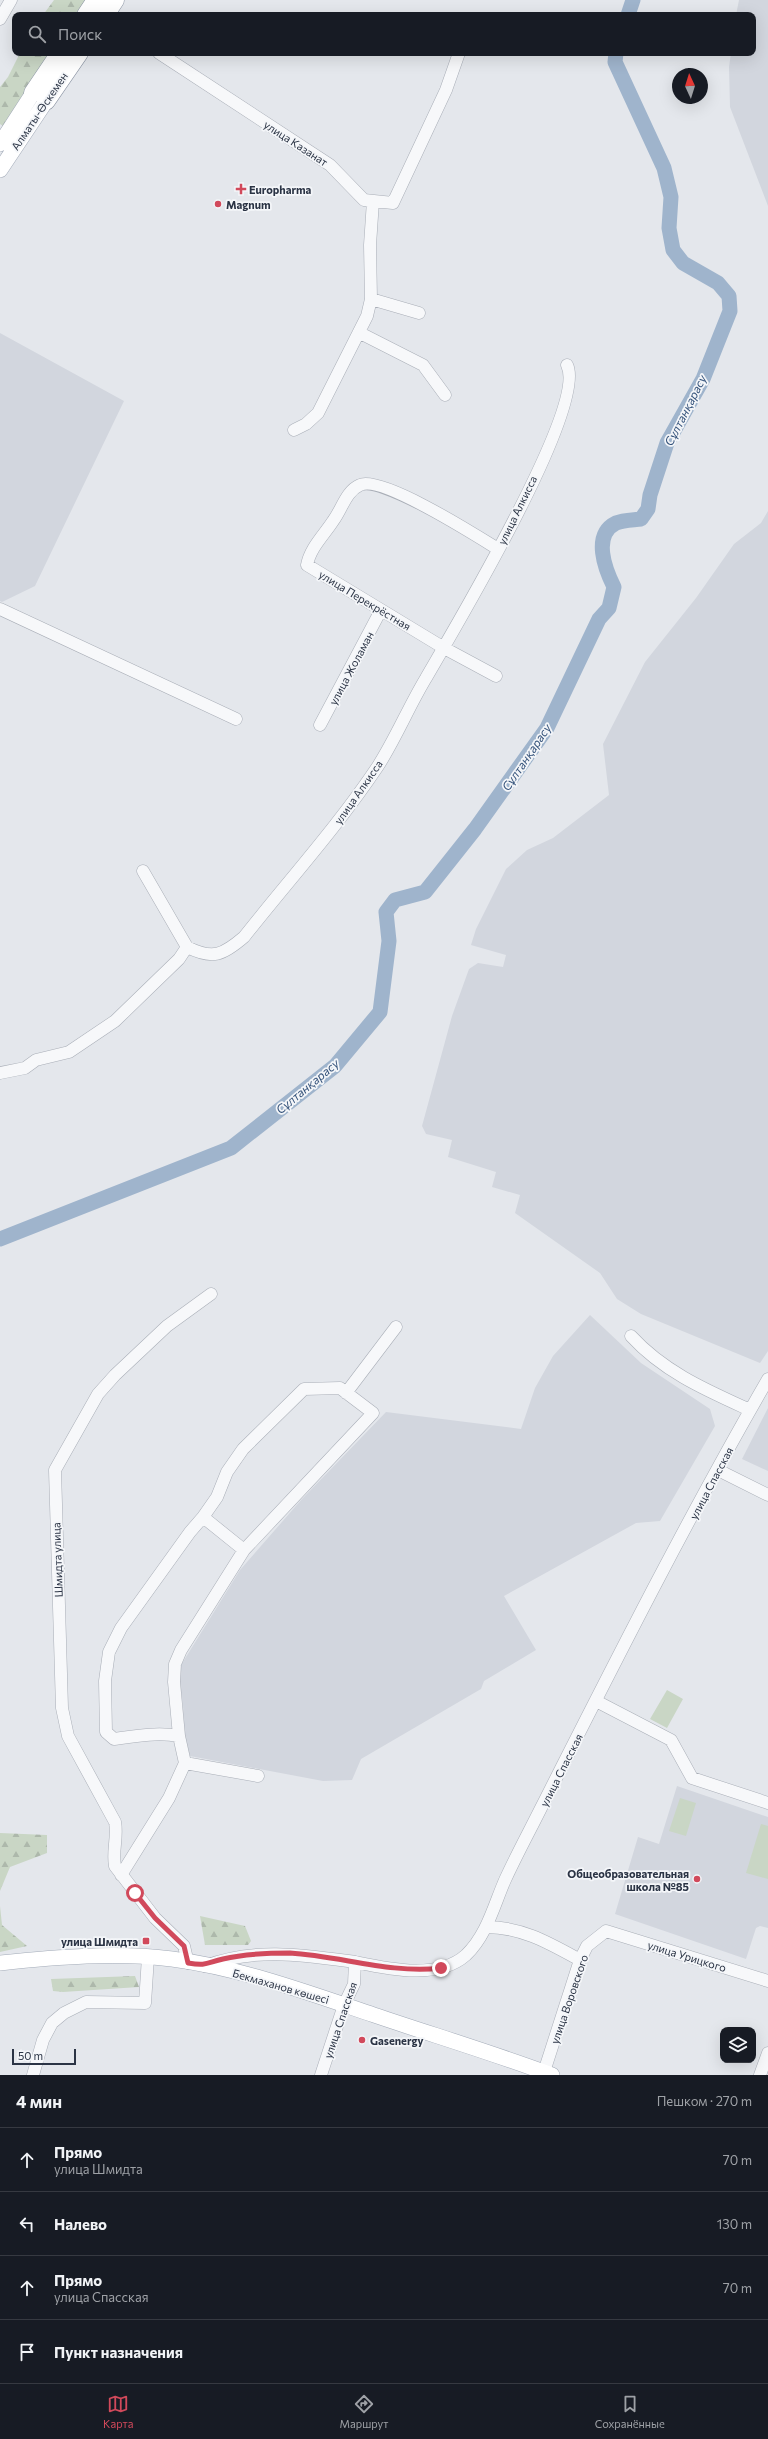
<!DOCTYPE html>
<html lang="ru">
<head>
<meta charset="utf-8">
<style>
	body { margin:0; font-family:Commissioner,sans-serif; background:#20242c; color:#f1f3f6 }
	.controls { position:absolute; right:12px; bottom:12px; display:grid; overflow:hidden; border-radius:8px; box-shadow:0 4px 16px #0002 }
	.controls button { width:36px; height:36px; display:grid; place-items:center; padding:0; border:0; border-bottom:1px solid #363941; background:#171b24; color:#f1f3f6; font:20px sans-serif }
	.compass { position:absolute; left:672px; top:68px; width:36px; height:36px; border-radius:50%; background:#171b24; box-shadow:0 4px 16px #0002; rotate:356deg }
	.scale { position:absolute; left:12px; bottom:10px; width:64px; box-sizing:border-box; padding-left:4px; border:2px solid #2b3445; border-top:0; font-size:11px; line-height:14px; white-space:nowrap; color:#2b3445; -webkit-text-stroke:3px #f4f6f9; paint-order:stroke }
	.stop { position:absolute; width:12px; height:12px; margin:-9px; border:3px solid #d1495b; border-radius:50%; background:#fff }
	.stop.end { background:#d1495b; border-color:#fff; box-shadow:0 1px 4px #0008 }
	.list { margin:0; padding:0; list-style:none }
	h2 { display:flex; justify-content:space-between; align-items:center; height:52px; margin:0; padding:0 16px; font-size:17px }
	h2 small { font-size:13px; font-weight:400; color:#9ea1a6 }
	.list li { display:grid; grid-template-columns:26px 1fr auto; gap:12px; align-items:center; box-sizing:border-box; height:64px; padding:0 16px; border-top:1px solid #363941 }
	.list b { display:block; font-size:15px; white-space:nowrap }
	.list p { margin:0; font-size:13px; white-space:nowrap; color:#9ea1a6 }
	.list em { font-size:13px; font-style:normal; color:#9ea1a6 }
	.icon { flex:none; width:22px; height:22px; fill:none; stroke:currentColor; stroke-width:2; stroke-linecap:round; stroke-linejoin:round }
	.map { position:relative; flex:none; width:768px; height:2075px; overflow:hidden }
	.search { position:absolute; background:#171b24; box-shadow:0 4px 16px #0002; left:12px; right:12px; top:12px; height:44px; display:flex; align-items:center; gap:10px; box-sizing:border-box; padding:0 14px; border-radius:8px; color:#9ea1a6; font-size:15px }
	.sheet { height:308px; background:#171b24 }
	nav { display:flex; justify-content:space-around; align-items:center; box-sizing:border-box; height:56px; border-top:1px solid #363941; background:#171b24; font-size:11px; color:#9ea1a6 }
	nav a { display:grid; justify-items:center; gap:2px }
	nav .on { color:#d1495b }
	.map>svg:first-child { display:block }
	.built { fill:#d2d6de }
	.forest { fill:url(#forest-firs) }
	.pitch { fill:#c9d6c5 }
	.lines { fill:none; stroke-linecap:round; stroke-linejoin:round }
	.river { stroke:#9fb4cc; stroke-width:15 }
	.minor-casing { stroke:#a9aeb7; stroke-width:13 }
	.major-casing { stroke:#a3abb8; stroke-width:16 }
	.highway-casing { stroke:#8b94a3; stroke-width:19 }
	.minor { stroke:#f7f8fa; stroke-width:12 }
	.major { stroke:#fff; stroke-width:15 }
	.highway { stroke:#fff; stroke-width:18 }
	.route { stroke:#d1495b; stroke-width:5 }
	.poi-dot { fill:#d1495b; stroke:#f4f6f9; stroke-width:1.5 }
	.labels { text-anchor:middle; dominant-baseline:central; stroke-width:3.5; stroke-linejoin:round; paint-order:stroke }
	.street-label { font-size:11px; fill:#2b3445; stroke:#f4f6f9 }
	.poi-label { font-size:11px; font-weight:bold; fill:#2b3445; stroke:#f4f6f9; text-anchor:start }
	.water-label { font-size:12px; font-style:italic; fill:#34527a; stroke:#f4f6f9 }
</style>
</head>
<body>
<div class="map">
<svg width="768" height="2075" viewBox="0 0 768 2075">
	<defs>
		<pattern id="forest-firs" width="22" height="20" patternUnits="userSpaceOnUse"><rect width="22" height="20" fill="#c9d6c5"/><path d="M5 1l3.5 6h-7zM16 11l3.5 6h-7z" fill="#adb8ab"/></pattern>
	</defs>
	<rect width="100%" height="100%" fill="#e4e7ec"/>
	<!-- built -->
	<path class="built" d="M739,0h29v206l-38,-99 -1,-40 2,-14h22v-38h-17z
		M0,333l124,68 -89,185 -33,16 -2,-1z
		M768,511v840l-8,12 -119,-49 -24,-15 -17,-26 -85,-60 5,-18 -28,-8 4,-15 -48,-15 4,-17 -26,-6 -4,-8 30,-110 17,-47 9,-6 25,4 3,-12 -35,-10 5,-16 30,-60 21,-19 26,-12 56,-43 -6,-51 42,-82 51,-64 38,-54 27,-21z
		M590,1315l51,48 69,46 5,17 -55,95 -24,2 -132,73 32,54 -52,31 -3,8 -120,70 -9,21 -29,1 -133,-25 -6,-20 -1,-32 -4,-24 2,-15 59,-95 62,-71 84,-87 135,17 14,-41 18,-32z
		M768,1408v63l-26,-12z
		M677,1786l91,31v111l-8,-2 -4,2 -10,31 -131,-45 23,-77 21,7z"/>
	<!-- forest -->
	<path class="forest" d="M54,0h35l-11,15h-35z
		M20,53h33l-50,73 -3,-2v-37l8,-10z
		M0,1833l47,2v18l-37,14 -10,24z
		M0,1906l2,19 25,21 -27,6z
		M200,1916l45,10 6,15 -3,4h-43z
		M135,1976l4,11 -76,5 -10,-1 -2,-12z"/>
	<!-- pitch -->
	<path class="pitch" d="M667,1690l16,9 -16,29 -17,-9z
		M680,1798l16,5 -10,33 -17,-5z
		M761,1824l7,2v53l-22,-6z"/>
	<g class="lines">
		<!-- river -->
		<path class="river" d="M628,15l5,-15
			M0,1239l231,-91 104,-82 45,-54 9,-71 -3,-29 9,-12 30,-8 50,-63 72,-101 52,-109 10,-11 5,-21c-9,-18 -22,-52 2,-64 7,-3 18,-3 25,-4l7,-10 2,-14 17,-52 36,-64 27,-68 -1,-15 -11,-13 -35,-20 -10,-13 -4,-22 2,-31 -7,-29 -49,-106 1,-9"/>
		<!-- minor casing -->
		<g class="minor-casing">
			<path id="minor" d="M0,19l11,-19
				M159,53l171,112 34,35 29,3 53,-113 13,-37
				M371,299l48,14
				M360,333l63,32 22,30
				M294,430l12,-6 12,-11 49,-97 4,-17 -1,-54 3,-44
				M0,609l236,110
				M496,676l-52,-28 -137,-83c3,-17 17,-30 26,-44 9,-12 13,-30 27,-36 21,-10 117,51 138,64
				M320,725l61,-115
				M143,871l44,76
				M187,947c26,13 36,8 57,-10 45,-57 94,-111 134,-171 18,-28 31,-60 48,-88 27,-47 162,-272 141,-313
				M0,1073l25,-5 11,-8 33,-8 46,-31 64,-62 8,-12
				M631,1336c33,36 75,54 119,74
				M346,1393l50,-66
				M718,1470l50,25
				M203,1517l41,33
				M596,1701l75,39 21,38 76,25
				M185,1763l73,13
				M121,1875l48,-77 16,-35 -6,-27 -5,-54 1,-18 6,-14 63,-100 129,-137 -33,-25 -36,1 -61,60 -16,23 -10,25 -14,20 -13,15 -69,96 -12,24 -4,29 1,51 8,7c21,-3 44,-7 65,-3
				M486,1927c36,0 63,16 94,33
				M188,1963l-4,-17 -29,-28 -40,-52c-3,-15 3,-29 0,-44l-47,-86 -6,-28 -7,-238 43,-76 17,-19 52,-49 44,-32
				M205,1966c50,-19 99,-11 150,-4
				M33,2075l10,-35 9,-17 12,-10 22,-11 59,1 3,-46
				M321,2075l23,-70 10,-21 1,-22c34,7 83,18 111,-7 21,-20 28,-50 39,-75 11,-24 24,-48 36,-72 73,-144 146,-289 227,-429
				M543,2075l37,-115 7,-14 19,-15 162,50
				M760,2075l8,-22"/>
		</g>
		<!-- major casing -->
		<g class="major-casing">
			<path id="major" d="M0,144l33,-51
				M0,170l46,-69
				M0,1963c57,-6 116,-11 172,-4 69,9 137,34 202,56 59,20 119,38 178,60"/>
		</g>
		<!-- highway casing -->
		<g class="highway-casing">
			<path id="highway" d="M86,15l10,-15
				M105,15l10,-15
				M33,93l27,-40
				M46,101l33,-48"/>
		</g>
		<!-- minor -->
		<use href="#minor" class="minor"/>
		<!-- major -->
		<use href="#major" class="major"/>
		<!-- highway -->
		<use href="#highway" class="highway"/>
	</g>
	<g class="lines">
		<!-- route -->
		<path class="route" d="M135,1893l20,25 29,28 4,17c19,3 18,0 35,-4 21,-5 46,-6 67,-6 51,3 100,21 151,15"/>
	</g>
	<!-- markers -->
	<g class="poi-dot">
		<path d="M239 183h4v4h4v4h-4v4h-4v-4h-4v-4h4z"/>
		<circle cx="218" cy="204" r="4"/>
		<circle cx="697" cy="1879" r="4"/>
		<rect x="142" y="1937" width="8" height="8" rx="2"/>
		<circle cx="362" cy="2040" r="4"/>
	</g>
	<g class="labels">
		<!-- street labels -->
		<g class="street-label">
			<text transform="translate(39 111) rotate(-56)">Алматы-Өскемен</text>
			<text transform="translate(296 143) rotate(33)">улица Казанат</text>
			<text transform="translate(517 510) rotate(-64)">улица Алкисса</text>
			<text transform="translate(365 600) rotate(31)">улица Перекрёстная</text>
			<text transform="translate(351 668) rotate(-62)">улица Жоламан</text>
			<text transform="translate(358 792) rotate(-55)">улица Алкисса</text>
			<text transform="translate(711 1483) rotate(-62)">улица Спасская</text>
			<text transform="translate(57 1560) rotate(-92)">Шмидта улица</text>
			<text transform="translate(561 1770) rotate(-63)">улица Спасская</text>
			<text transform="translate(687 1956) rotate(17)">улица Урицкого</text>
			<text transform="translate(281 1986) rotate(16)">Бекмаханов көшесі</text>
			<text transform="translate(569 1999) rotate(-71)">улица Воровского</text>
			<text transform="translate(340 2020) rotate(-71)">улица Спасская</text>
		</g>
		<!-- poi labels -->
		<g class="poi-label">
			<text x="249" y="189">Europharma</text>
			<text x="226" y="204">Magnum</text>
			<text x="689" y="1873" text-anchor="end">Общеобразовательная<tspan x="689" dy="13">школа №85</tspan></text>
			<text x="138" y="1941" text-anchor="end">улица Шмидта</text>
			<text x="370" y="2040">Gasenergy</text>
		</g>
		<!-- water labels -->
		<g class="water-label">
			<text transform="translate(685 410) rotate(-63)">Сұлтанқарасу</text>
			<text transform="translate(526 757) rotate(-56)">Сұлтанқарасу</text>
			<text transform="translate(307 1086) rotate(-40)">Сұлтанқарасу</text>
		</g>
	</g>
</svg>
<div class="controls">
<button><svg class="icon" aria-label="layers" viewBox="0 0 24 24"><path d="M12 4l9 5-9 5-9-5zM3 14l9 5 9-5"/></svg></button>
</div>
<svg class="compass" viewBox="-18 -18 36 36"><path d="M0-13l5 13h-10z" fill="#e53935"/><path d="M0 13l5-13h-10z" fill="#9ea1a6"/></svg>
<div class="scale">50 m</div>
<div class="stop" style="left:135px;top:1893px"></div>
<div class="stop end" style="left:441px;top:1968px"></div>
<div class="search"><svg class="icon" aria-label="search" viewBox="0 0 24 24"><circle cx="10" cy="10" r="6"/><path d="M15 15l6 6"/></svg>Поиск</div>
</div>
<section class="sheet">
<h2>4 мин<small>Пешком · 270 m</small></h2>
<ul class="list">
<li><svg class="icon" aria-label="ahead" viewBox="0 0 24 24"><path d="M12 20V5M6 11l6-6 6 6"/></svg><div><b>Прямо</b><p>улица Шмидта</p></div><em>70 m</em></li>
<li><svg class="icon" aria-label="left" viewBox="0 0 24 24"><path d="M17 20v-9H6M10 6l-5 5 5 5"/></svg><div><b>Налево</b></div><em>130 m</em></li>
<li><svg class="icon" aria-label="ahead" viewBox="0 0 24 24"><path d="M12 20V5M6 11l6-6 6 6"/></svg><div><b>Прямо</b><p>улица Спасская</p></div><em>70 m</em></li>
<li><svg class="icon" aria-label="arrive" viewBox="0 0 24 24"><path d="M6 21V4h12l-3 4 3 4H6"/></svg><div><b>Пункт назначения</b></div></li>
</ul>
</section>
<nav>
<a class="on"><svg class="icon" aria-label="map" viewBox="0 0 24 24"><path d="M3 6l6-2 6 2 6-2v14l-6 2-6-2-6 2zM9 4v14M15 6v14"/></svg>Карта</a>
<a><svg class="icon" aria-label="directions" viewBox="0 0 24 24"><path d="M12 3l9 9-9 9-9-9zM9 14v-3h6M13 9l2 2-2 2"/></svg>Маршрут</a>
<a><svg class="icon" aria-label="saved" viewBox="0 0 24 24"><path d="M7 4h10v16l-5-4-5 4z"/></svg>Сохранённые</a>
</nav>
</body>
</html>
